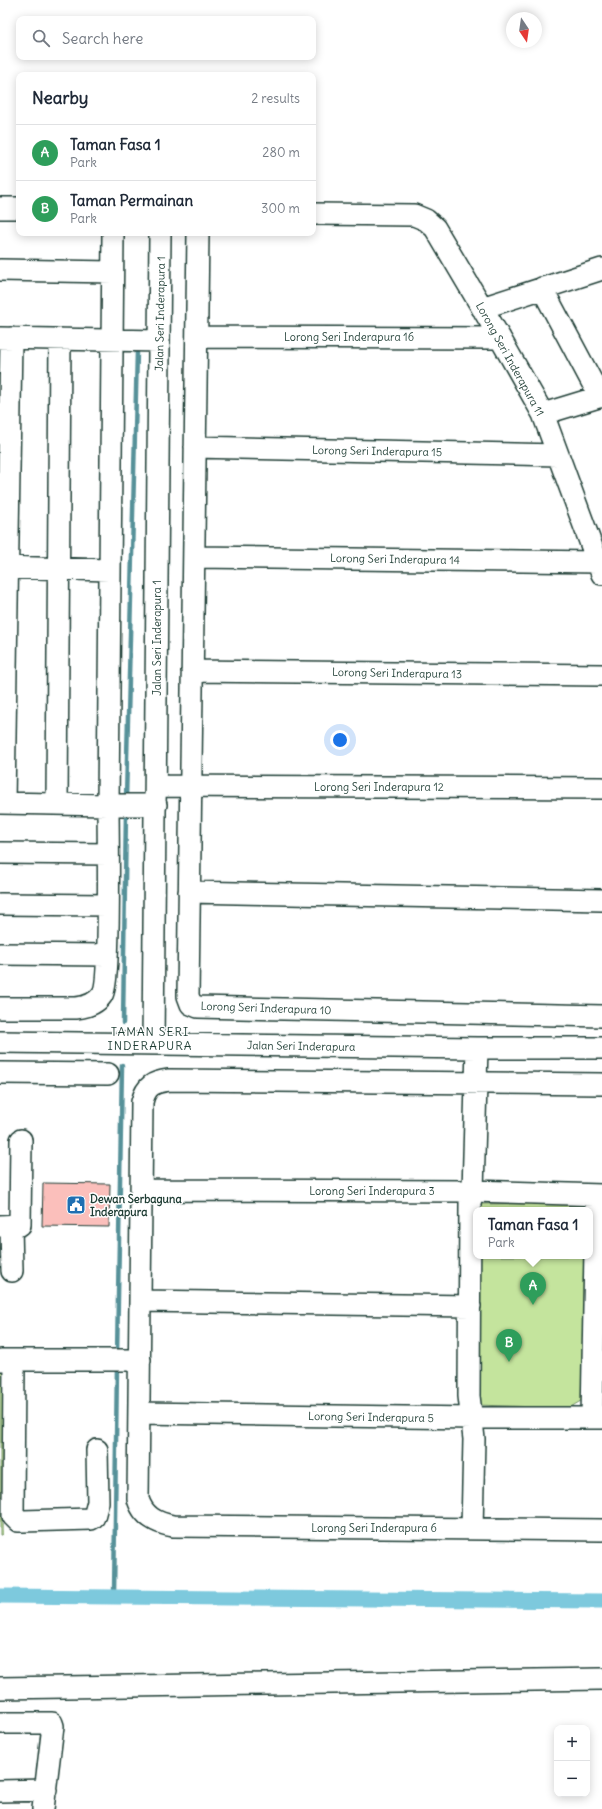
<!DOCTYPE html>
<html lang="en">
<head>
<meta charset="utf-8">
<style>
	body { margin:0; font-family:Delius,sans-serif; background:#f2f2f3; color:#1f2937 }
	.controls { position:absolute; right:12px; bottom:12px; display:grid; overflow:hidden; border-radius:8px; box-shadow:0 2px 10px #0003 }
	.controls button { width:36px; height:36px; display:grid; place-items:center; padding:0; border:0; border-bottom:1px solid #e0e1e3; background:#fff; color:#1f2937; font:20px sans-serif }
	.compass { position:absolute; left:506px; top:12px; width:36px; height:36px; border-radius:50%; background:#fff; box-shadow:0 2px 10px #0003; rotate:167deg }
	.you { position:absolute; left:340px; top:740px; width:14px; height:14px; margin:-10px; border:3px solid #fff; border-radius:50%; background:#1a73e8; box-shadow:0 0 0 6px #1a73e833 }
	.badge { display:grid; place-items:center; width:26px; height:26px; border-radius:50%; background:#0b8043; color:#fff; font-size:13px; font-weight:700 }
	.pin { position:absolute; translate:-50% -33px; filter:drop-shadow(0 1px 2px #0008) }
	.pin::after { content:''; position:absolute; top:21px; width:14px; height:12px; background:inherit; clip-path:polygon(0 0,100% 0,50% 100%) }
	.popup { position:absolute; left:473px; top:1207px; width:120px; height:52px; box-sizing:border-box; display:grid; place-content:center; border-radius:8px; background:#fff; filter:drop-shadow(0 1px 3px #0005); font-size:13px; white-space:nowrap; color:#747a83 }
	.popup b { font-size:15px; color:#1f2937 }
	.popup::after { content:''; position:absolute; left:50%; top:100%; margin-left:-8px; border:8px solid transparent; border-top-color:#fff }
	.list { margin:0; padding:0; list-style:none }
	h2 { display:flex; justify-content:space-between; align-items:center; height:52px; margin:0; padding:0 16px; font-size:17px }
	h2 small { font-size:13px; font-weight:400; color:#747a83 }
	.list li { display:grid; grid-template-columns:26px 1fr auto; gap:12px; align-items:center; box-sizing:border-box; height:56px; padding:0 16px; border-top:1px solid #e0e1e3 }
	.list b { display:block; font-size:15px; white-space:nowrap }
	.list p { margin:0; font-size:13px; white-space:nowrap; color:#747a83 }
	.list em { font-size:13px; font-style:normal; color:#747a83 }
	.icon { flex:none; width:22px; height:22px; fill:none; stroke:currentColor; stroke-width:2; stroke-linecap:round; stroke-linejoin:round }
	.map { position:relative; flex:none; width:602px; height:1809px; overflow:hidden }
	.search { position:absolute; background:#fff; box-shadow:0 2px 10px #0003; left:16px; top:16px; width:300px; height:44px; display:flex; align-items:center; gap:10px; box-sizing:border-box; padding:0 14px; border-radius:8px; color:#747a83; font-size:15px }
	.panel { position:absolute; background:#fff; box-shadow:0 2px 10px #0003; left:16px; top:72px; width:300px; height:164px; border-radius:8px }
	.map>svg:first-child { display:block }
	.green { fill:#c4e49d; stroke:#729068 }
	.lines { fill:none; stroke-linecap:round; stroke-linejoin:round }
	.stream { stroke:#579199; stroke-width:4.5 }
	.canal { stroke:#7dc9dd; stroke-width:15 }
	.building { fill:#fbbfbb; stroke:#1f3d34 }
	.minor-casing { stroke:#1f3d34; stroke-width:24 }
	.minor { stroke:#fff; stroke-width:21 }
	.labels { text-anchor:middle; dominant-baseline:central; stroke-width:3; stroke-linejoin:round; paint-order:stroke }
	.street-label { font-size:11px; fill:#1f3d34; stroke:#fff }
	.poi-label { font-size:11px; font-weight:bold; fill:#1f3d34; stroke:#fff; text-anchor:start }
	.neighbourhood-label { font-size:12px; letter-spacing:1px; fill:#1f3d34; stroke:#fff }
</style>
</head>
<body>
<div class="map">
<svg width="602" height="1809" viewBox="0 0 602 1809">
	<rect width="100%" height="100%" fill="#fff"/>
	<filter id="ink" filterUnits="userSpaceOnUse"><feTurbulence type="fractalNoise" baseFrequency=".025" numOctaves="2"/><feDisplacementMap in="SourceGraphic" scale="8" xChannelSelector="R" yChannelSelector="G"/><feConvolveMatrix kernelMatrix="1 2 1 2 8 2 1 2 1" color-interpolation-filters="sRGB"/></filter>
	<g filter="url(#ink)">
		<!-- green -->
		<path class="green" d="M579,1203l8,7h-106v-6z
			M480,1256h107l-3,143 -15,9 -91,-3z
			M0,1361h4l-2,174h-2z"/>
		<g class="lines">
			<!-- stream -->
			<path class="stream" d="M126,799l11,-448
				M123,1023l3,-212
				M117,1355l5,-290
				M114,1596l3,-231"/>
			<!-- canal -->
			<path class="canal" d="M0,1596l602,5"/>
		</g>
		<!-- building -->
		<path class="building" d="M43,1183l67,1 -1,43 -67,-1z"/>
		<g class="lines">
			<!-- minor casing -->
			<g class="minor-casing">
				<path id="minor" d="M0,208h19
					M313,214l101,1 12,5 9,8 65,110 43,76 59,160
					M198,233l-10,763 3,8 7,3 404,9
					M0,270l112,2
					M542,288l58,109
					M482,308l120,-39
					M197,337l303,1
					M0,338l159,3
					M543,414l59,-18
					M195,447l363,8
					M194,557l403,5
					M0,567l109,3
					M192,671l410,4
					M157,786l445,2
					M0,803l108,2 5,-572
					M4,803l7,-465
					M57,804l3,-465
					M0,853l108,1
					M189,892l413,8
					M0,904l107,1
					M0,954l107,1
					M0,1008h76c10,-1 20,-4 26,-13 9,-12 6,-165 6,-190h48
					M0,1042l477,6h125
					M153,1044l7,-811
					M0,1073l108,1
					M602,1084l-433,-4c-16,2 -23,6 -27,22l-4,397c5,17 18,24 35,27l429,4
					M142,1190l331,1 129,4
					M0,1226l20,-1 1,-85
					M11,1226l1,45
					M141,1301l329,5
					M1,1360h139
					M14,1360l-1,156 5,5h5l68,-2 3,-2 4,-15 -1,-52
					M139,1413l333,5h130
					M592,1418l4,-223
					M472,1529l2,-90 -5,-43 1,-193 3,-12 4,-143
					M0,1688l602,-9
					M0,1723h52l1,3 -10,83
					M0,1791l46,-1"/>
			</g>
			<!-- minor -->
			<use href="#minor" class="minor"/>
		</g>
	</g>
	<!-- icons -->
	<defs>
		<g id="civic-square" transform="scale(1)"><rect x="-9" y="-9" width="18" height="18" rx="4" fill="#1f6fb2" stroke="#fff"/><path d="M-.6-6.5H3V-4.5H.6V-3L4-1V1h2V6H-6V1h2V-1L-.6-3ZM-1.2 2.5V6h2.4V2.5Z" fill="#fff"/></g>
	</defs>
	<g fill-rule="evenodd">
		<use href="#civic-square" x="76" y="1205"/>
	</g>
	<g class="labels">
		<!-- street labels -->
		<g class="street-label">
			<text transform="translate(160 314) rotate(-89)">Jalan Seri Inderapura 1</text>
			<text x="349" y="337">Lorong Seri Inderapura 16</text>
			<text transform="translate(510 359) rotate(61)">Lorong Seri Inderapura 11</text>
			<text transform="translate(377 451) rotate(1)">Lorong Seri Inderapura 15</text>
			<text transform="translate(395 559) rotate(1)">Lorong Seri Inderapura 14</text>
			<text transform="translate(157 638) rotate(-90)">Jalan Seri Inderapura 1</text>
			<text transform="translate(397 673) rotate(1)">Lorong Seri Inderapura 13</text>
			<text x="379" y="787">Lorong Seri Inderapura 12</text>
			<text transform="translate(266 1008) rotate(2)">Lorong Seri Inderapura 10</text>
			<text transform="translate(301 1046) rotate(1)">Jalan Seri Inderapura</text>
			<text x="372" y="1191">Lorong Seri Inderapura 3</text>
			<text transform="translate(371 1417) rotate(1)">Lorong Seri Inderapura 5</text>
			<text x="374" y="1528">Lorong Seri Inderapura 6</text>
		</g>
		<!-- poi labels -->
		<g class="poi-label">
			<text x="90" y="1199">Dewan Serbaguna<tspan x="90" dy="13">Inderapura</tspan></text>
		</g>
		<!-- neighbourhood labels -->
		<g class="neighbourhood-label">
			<text x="150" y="1031">TAMAN SERI<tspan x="150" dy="14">INDERAPURA</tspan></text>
		</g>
	</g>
</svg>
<div class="controls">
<button>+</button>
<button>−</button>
</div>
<svg class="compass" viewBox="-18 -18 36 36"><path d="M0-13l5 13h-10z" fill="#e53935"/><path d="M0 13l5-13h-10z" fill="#747a83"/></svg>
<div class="you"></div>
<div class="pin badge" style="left:533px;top:1305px;background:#2e9e5b">A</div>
<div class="popup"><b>Taman Fasa 1</b>Park</div>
<div class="pin badge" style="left:509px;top:1362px;background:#2e9e5b">B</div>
<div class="search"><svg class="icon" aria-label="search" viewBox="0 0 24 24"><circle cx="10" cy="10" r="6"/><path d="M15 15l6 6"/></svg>Search here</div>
<section class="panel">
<h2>Nearby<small>2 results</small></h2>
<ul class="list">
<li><span class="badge" style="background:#2e9e5b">A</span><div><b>Taman Fasa 1</b><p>Park</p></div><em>280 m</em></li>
<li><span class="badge" style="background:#2e9e5b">B</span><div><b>Taman Permainan</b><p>Park</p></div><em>300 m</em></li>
</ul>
</section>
</div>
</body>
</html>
